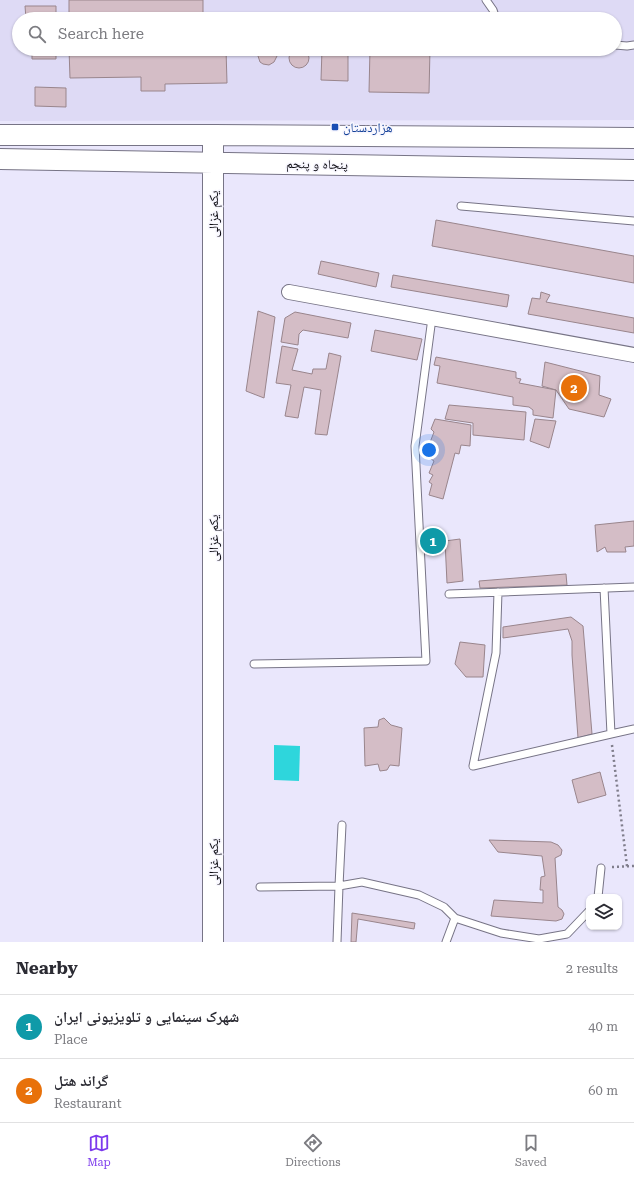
<!DOCTYPE html>
<html lang="en">
<head>
<meta charset="utf-8">
<style>
	body { margin:0; font-family:"Roboto Serif","Noto Naskh Arabic",serif; background:#f7f7f7; color:#2b2b33 }
	.controls { position:absolute; right:12px; bottom:12px; display:grid; overflow:hidden; border-radius:8px; box-shadow:0 1px 3px #0004 }
	.controls button { width:36px; height:36px; display:grid; place-items:center; padding:0; border:0; border-bottom:1px solid #e1e1e2; background:#fff; color:#2b2b33; font:20px sans-serif }
	.you { position:absolute; left:429px; top:450px; width:14px; height:14px; margin:-10px; border:3px solid #fff; border-radius:50%; background:#1a73e8; box-shadow:0 0 0 6px #1a73e833 }
	.badge { display:grid; place-items:center; width:26px; height:26px; border-radius:50%; background:#7c3aed; color:#fff; font-size:13px; font-weight:700 }
	.pin { position:absolute; translate:-50% -50%; border:2px solid #fff; box-shadow:0 1px 4px #0006 }
	.list { margin:0; padding:0; list-style:none }
	h2 { display:flex; justify-content:space-between; align-items:center; height:52px; margin:0; padding:0 16px; font-size:17px }
	h2 small { font-size:13px; font-weight:400; color:#7c7c81 }
	.list li { display:grid; grid-template-columns:26px 1fr auto; gap:12px; align-items:center; box-sizing:border-box; height:64px; padding:0 16px; border-top:1px solid #e1e1e2 }
	.list b { display:block; font-size:15px; white-space:nowrap }
	.list p { margin:0; font-size:13px; white-space:nowrap; color:#7c7c81 }
	.list em { font-size:13px; font-style:normal; color:#7c7c81 }
	.icon { flex:none; width:22px; height:22px; fill:none; stroke:currentColor; stroke-width:2; stroke-linecap:round; stroke-linejoin:round }
	.map { position:relative; flex:none; width:634px; height:942px; overflow:hidden }
	.search { position:absolute; background:#fff; box-shadow:0 1px 3px #0004; left:12px; right:12px; top:12px; height:44px; display:flex; align-items:center; gap:10px; box-sizing:border-box; padding:0 14px; border-radius:22px; color:#7c7c81; font-size:15px }
	.sheet { height:180px; background:#fff }
	nav { display:flex; justify-content:space-around; align-items:center; box-sizing:border-box; height:56px; border-top:1px solid #e1e1e2; background:#fff; font-size:11px; color:#7c7c81 }
	nav a { display:grid; justify-items:center; gap:2px }
	nav .on { color:#7c3aed }
	.map>svg:first-child { display:block }
	.built { fill:#dedaf5; fill-rule:evenodd }
	.water { fill:#2ed6dc }
	.building { fill:#d4bdc6; stroke:#99858c }
	.lines { fill:none; stroke-linecap:round; stroke-linejoin:round }
	.lane-casing { stroke:#777486; stroke-width:9 }
	.street-casing { stroke:#777486; stroke-width:16 }
	.secondary-casing { stroke:#777486; stroke-width:22 }
	.path { stroke:#7f7d8b; stroke-width:2.5; stroke-dasharray:2 3; stroke-linecap:butt }
	.lane { stroke:#fff; stroke-width:7 }
	.street { stroke:#fff; stroke-width:14 }
	.secondary { stroke:#fff; stroke-width:20 }
	.transit-dot { fill:#1a4fb4; stroke:#f7f6fe; stroke-width:1.5 }
	.labels { text-anchor:middle; dominant-baseline:central; stroke-width:3; stroke-linejoin:round; paint-order:stroke }
	.transit-label { font-size:13px; fill:#164399; stroke:#f7f6fe; text-anchor:start }
	.street-label { font-size:13px; fill:#0b0a11; stroke:#f7f6fe }
</style>
</head>
<body>
<div class="map">
<svg width="634" height="942" viewBox="0 0 634 942">
	<rect width="100%" height="100%" fill="#eae7fc"/>
	<!-- built -->
	<path class="built" d="M0,0h634v120l-634,1zM19,19h596v30h-596z"/>
	<!-- water -->
	<path class="water" d="M274,745l26,1 -1,35 -25,-1z"/>
	<!-- building -->
	<path class="building" d="M69,0h134v19h-134z
		M25,6h31v13h-30z
		M289 58a10 10 0 1 1 20 0a10 10 0 1 1-20 0Z
		M26,49h30v10h-24v-9z
		M69,49h157l1,34 -62,1v7h-24v-14l-71,1z
		M260,49h14l2,4 1,3 -3,6 -5,3 -6,-1 -3,-2 -2,-6z
		M322,49h26v32l-27,-1z
		M370,49h60l-1,44 -60,-1z
		M35,87l31,1v19l-31,-1z
		M436,220l198,36v27l-202,-37z
		M321,261l58,12 -3,14 -58,-13z
		M393,275l116,20 -2,12 -116,-20z
		M541,292l9,3 -4,7 88,16v15l-106,-19 4,-16 8,1z
		M258,311l17,6 -11,81 -18,-7z
		M295,312l56,11 -3,15 -45,-8 -4,4 -1,11 -17,-3 4,-24z
		M375,330l47,9 -5,21 -46,-9z
		M282,346l16,3 -6,21 20,4 1,-5h13l3,-16 12,3 -14,79 -12,-1 6,-44 -17,-3 -6,31 -13,-2 6,-31 -15,-2z
		M436,357l80,15v6l5,1 -2,4 37,7 -3,28 -20,-3v-5l-4,-3 -16,-2v-8l-76,-14 3,-17 -6,-1z
		M545,362l55,14 -1,19 12,4 -7,18 -35,-8 -13,-19 -14,-4z
		M449,405l77,7 -2,28 -51,-5v-12l-28,-4z
		M435,419l36,6 -1,21 -9,-1 -2,9 -4,-1 -12,46 -14,-4 3,-11 -3,-2 4,-7 -4,-2 5,-12 -3,-2 4,-12 -6,-2 5,-13 -3,-3z
		M535,419l21,2 -7,27 -19,-7z
		M634,521v25l-9,1 1,5h-19l-2,-5 -8,5 -2,-27z
		M460,539l3,42 -16,2 -2,-42z
		M566,574l1,11 -87,3 -1,-7z
		M571,617l12,9 9,108 -14,4 -6,-83v-14l-4,-12 -65,9v-11z
		M460,642l25,3 -2,32h-17l-11,-13z
		M384,718l7,7 11,3 -3,38 -9,-1 -3,5 -7,1 -2,-7 -13,2 -1,-38 14,-1 1,-7z
		M600,772l6,23 -28,8 -6,-23z
		M489,840l62,2 7,3 4,5 -1,5 -6,3 3,49 4,3 2,4 -2,5 -6,2 -65,-5 3,-16 49,3v-13h-3l1,-13 4,-1 -3,-20 -44,-4z
		M352,913l63,10 -1,6 -56,-10 -2,23h-5z"/>
	<g class="lines">
		<!-- lane casing -->
		<g class="lane-casing">
			<path id="lane" d="M486,0l7,10 3,9
				M615,45l12,1 7,-1
				M461,206l173,15
				M604,588l7,146 23,-5
				M498,592l-2,61 -23,113 138,-32
				M449,594l185,-7
				M254,664l172,-3 -11,-215 17,-128
				M260,887l79,-1 23,-4 57,13 25,12 11,11
				M598,897l3,-29
				M337,942l2,-56 3,-61
				M446,942l9,-24 46,15 38,6 28,-5 22,-23"/>
		</g>
		<!-- street casing -->
		<g class="street-casing">
			<path id="street" d="M289,292l345,63"/>
		</g>
		<!-- secondary casing -->
		<g class="secondary-casing">
			<path id="secondary" d="M0,135h213l421,3
				M213,135v807
				M0,159l634,11"/>
		</g>
		<!-- path -->
		<path class="path" d="M612,745l15,121
			M612,867l22,-1"/>
		<!-- lane -->
		<use href="#lane" class="lane"/>
		<!-- street -->
		<use href="#street" class="street"/>
		<!-- secondary -->
		<use href="#secondary" class="secondary"/>
	</g>
	<!-- markers -->
	<rect class="transit-dot" x="331" y="123" width="8" height="8" rx="2"/>
	<g class="labels">
		<!-- transit labels -->
		<g class="transit-label">
			<text x="343" y="127">هزاردستان</text>
		</g>
		<!-- street labels -->
		<g class="street-label">
			<text transform="translate(317 164) rotate(1)">پنجاه و پنجم</text>
			<text transform="translate(213 214) rotate(-90)">یکم غزالی</text>
			<text transform="translate(213 538) rotate(-90)">یکم غزالی</text>
			<text transform="translate(213 862) rotate(-90)">یکم غزالی</text>
		</g>
	</g>
</svg>
<div class="controls">
<button><svg class="icon" aria-label="layers" viewBox="0 0 24 24"><path d="M12 4l9 5-9 5-9-5zM3 14l9 5 9-5"/></svg></button>
</div>
<div class="you"></div>
<div class="pin badge" style="left:433px;top:541px;background:#0f9aa8">1</div>
<div class="pin badge" style="left:574px;top:388px;background:#e8710a">2</div>
<div class="search"><svg class="icon" aria-label="search" viewBox="0 0 24 24"><circle cx="10" cy="10" r="6"/><path d="M15 15l6 6"/></svg>Search here</div>
</div>
<section class="sheet">
<h2>Nearby<small>2 results</small></h2>
<ul class="list">
<li><span class="badge" style="background:#0f9aa8">1</span><div><b>شهرک سینمایی و تلویزیونی ایران</b><p>Place</p></div><em>40 m</em></li>
<li><span class="badge" style="background:#e8710a">2</span><div><b>گراند هتل</b><p>Restaurant</p></div><em>60 m</em></li>
</ul>
</section>
<nav>
<a class="on"><svg class="icon" aria-label="map" viewBox="0 0 24 24"><path d="M3 6l6-2 6 2 6-2v14l-6 2-6-2-6 2zM9 4v14M15 6v14"/></svg>Map</a>
<a><svg class="icon" aria-label="directions" viewBox="0 0 24 24"><path d="M12 3l9 9-9 9-9-9zM9 14v-3h6M13 9l2 2-2 2"/></svg>Directions</a>
<a><svg class="icon" aria-label="saved" viewBox="0 0 24 24"><path d="M7 4h10v16l-5-4-5 4z"/></svg>Saved</a>
</nav>
</body>
</html>
